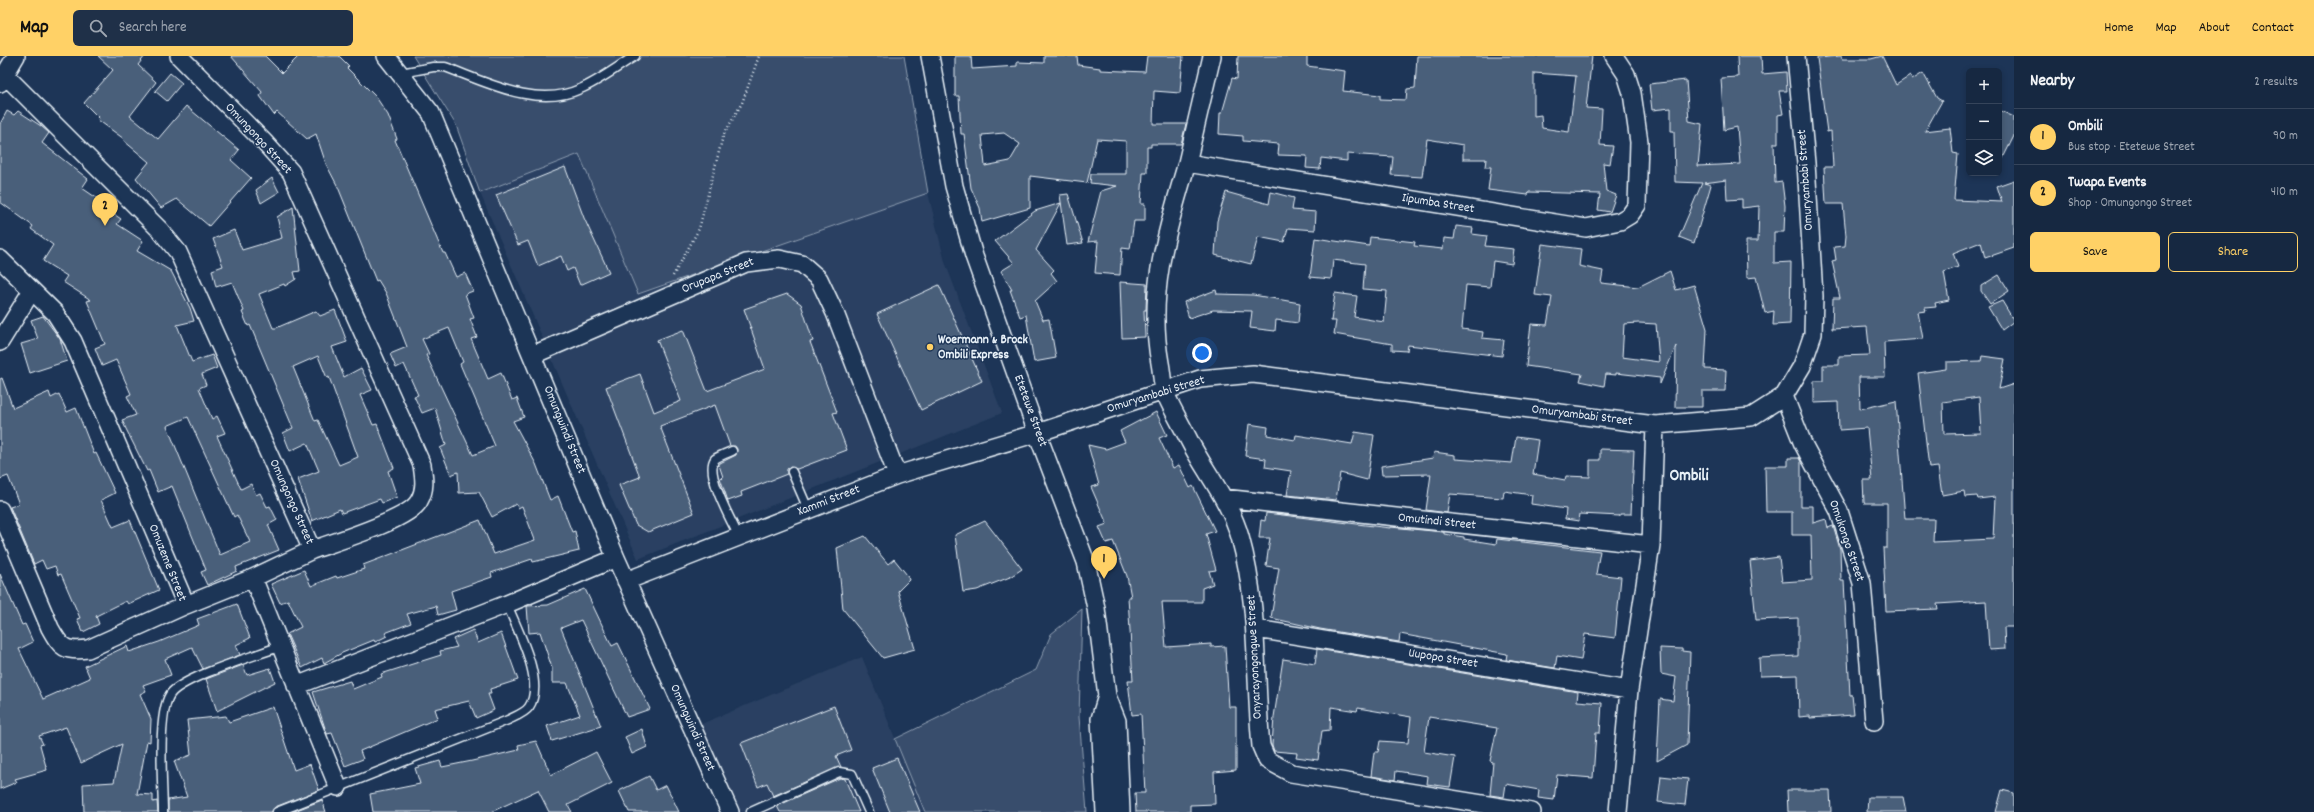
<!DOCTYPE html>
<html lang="en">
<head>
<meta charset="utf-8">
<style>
	body { margin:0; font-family:Dekko,sans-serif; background:#1f3048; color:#f1f3f6 }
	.controls { position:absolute; right:12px; top:12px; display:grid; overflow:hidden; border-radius:6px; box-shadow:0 2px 6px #0003 }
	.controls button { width:36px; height:36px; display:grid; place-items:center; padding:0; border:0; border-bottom:1px solid #35445a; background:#162841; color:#f1f3f6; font:20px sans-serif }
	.you { position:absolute; left:1202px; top:297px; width:14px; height:14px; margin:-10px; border:3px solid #fff; border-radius:50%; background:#1a73e8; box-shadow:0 0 0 6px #1a73e833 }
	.badge { display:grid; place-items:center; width:26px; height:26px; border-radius:50%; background:#ffd166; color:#111; font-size:13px; font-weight:700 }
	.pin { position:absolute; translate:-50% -33px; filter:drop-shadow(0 1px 2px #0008) }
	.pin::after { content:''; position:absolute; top:21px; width:14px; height:12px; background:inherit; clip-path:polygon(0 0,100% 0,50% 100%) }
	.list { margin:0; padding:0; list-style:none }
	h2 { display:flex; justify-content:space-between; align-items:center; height:52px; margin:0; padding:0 16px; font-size:17px }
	h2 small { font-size:13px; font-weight:400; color:#9ea6b1 }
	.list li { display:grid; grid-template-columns:26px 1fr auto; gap:12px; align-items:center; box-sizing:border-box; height:56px; padding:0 16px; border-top:1px solid #35445a }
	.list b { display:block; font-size:15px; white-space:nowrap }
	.list p { margin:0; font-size:13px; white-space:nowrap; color:#9ea6b1 }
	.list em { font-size:13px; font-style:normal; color:#9ea6b1 }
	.actions { display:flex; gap:8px; padding:12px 16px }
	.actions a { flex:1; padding:9px 0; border:1px solid #ffd166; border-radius:6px; text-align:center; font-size:14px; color:#ffd166 }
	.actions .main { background:#ffd166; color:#111 }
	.icon { flex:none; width:22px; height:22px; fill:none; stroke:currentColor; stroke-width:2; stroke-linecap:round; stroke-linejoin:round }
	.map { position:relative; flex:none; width:2014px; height:756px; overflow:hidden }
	header { display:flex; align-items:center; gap:24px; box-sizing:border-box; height:56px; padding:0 20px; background:#ffd166; color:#111 }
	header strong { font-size:19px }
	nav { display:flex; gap:22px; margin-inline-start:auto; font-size:14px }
	.search { width:280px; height:36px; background:#1f3048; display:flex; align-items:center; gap:10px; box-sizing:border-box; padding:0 14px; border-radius:6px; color:#9ea6b1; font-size:15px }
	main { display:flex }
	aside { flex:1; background:#162841 }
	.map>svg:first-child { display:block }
	.built { fill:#2a4162 }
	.green { fill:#374d6c; stroke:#909fb2 }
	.building { fill:#495e7a; stroke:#e8f1f8; fill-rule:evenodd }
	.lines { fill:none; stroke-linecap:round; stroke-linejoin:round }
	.lane-casing { stroke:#e8f1f8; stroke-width:11 }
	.street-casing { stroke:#e8f1f8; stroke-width:20 }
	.path { stroke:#e8f1f8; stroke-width:2.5; stroke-dasharray:1 3; stroke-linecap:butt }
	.lane { stroke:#1d3557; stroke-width:8 }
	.street { stroke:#1d3557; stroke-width:17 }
	.poi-dot { fill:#ffd166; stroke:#1d3557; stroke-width:1.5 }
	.labels { text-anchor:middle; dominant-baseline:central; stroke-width:3; stroke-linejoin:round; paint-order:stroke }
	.street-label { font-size:13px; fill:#e8f1f8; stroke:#1d3557 }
	.poi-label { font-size:13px; font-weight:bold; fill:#e8f1f8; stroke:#1d3557; text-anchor:start }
	.district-label { font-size:17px; font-weight:bold; fill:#e8f1f8; stroke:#1d3557 }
</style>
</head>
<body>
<header>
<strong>Map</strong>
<div class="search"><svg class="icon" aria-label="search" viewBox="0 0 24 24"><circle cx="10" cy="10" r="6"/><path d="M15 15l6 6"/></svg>Search here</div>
<nav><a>Home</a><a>Map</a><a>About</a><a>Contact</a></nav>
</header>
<main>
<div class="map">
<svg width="2014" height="756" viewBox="0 0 2014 756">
	<rect width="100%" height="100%" fill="#1d3557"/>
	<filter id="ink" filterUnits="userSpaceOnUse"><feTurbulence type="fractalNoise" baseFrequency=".025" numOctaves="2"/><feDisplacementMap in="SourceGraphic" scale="8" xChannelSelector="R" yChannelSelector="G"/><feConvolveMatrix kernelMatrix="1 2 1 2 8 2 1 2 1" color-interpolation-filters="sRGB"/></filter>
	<g filter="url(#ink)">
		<!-- built -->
		<path class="built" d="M579,98l60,140 289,-101 17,69 57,151 -364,146 -158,-366z
			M862,601l63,155h-190l-36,-87z"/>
		<!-- green -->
		<path class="green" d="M413,0h491l24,137 -290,101 -59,-140 -99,39 -24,-68z
			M1082,553l-3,108 8,95h-162l-30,-73 141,-69 15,-36z"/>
		<!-- building -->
		<path class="building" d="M98,0h47l-7,9 18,17 -26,34 28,23 28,-33 53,44 -8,10 20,18 -42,48 -32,-27 -16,9 -25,-30 13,-16 -26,-22 1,-1 -26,-19 1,-2 -15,-15 29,-33z
			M231,0h34l17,17 17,-17h40l10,10 -2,2 29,29 12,18 9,24 -2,1 48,113h2l11,24 9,-4 8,18 -8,3 9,24 -4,1 7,18 -6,2 17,40 13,-6 11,27 5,-2 7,19 -11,4 23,43 14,36 8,-4 14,36 3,-1 4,20 -46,11 -1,-3 -41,14 1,4 -41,14 5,19 -18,5 -2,-9 -29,8 4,9 -26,10 2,3 -12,6 -1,-2 -32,13 -18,10 -2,-5 -20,10 -15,-34 14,-7 -13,-27 -8,3 -9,-19 33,-14 7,16 25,-10 1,2 27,-9 -1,-4 117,-45 14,34 41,-14 -13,-34 -4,2 -2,-4 -24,13 -13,-25 -20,1 -1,-21 -7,3 -11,-27 6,-3 -11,-37 -13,5 -8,-17 4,-1 -14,-31 -8,4 -6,-14 17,-7 -21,-54 -8,-13 -2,1 -38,-94 -12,-23 -10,-30 -9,5 -30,-27 -3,3 -14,-19 2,-4zM449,272l14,34 -3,2 35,82 -22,9 -47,-100 3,-1 -7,-15z
			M955,0h16l1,13 45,-3v-4l27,1v-7h33l1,9 22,3v2l45,2 2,-16h36l-3,37 -26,-2 -1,33h33l-5,20h-30v3h-4v26h-4l-2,31h4v17h-11l-4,28 -8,-1 -2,27 -25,-2 3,-32 -10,1 13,-51 16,-5 -27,-3 1,-9h35v-33l-29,-2 -10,44 -57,-7v32l-48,14 -2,-14 -9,-20 -7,-54h-3l-2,-38h-4zM1004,77l16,11 -10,17 -25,5 -3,-31z
			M1238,0h69v10l38,5 -2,20 37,4v4l26,1 1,-11 8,-1 2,-32h175l-6,52 16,1 -2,36 13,1 -3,18 -7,-1 3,28 10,4 -6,17 -12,-2 2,-16 -71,-2 -1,3 -40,-5 3,-23h-6l1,-8h-23v-14l-36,-6 -5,38 -31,-2 2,-18 -46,-3v7l-26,-3 -1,11 -14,-1 1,-12 -29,-1 1,-11 -36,-3v-5l-24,-2 1,-21h2l10,-35 5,1zM1534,17l42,3 -7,56 -27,-4 -1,-13 -7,1z
			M1737,0h24l1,18 24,-2 1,19h-8l4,23 -5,1v28h-4l1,40 7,-1 3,24 -1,26h-10v31l17,-1 -1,62 -17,1 1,-14 -9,2 -9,-36 -9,1 -1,-37h12l1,-35 -17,2v-9l-15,1 -1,-20 -22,3 7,2 -17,58 -15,-6 23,-54 -27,-1 -1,-51h-3v-23l-19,2 -3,-26 37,-4 3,41 13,3 -4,42 42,-2 -3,-37 -13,3 -3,-52 17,-1z
			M1841,0l1,3h29l11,-3 14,29 14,-9 2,4 11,-7 14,25 5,3 -17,30 25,-3 3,25 5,1 -4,46 48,2 -5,-16 17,-6v68l-29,10 -4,-16 -28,11 5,14 -14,5 5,28 -14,3 1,4 -11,1 1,3 -8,1 5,27 -39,3 1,35h-26l1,32 36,-8 9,118h29l-1,23 60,-3 2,-42 -17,2 -1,-3 -12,1 -1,-6 -22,4 -4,-28 -9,1 -11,-95 28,-4v-7l35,-1 1,-5 23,3 -6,30 15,-5v243h-10l1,22 -16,1 -3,-49 -49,3 1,5 -52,2 -3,-63h4v-45h-23l-1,-23h9l-5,-52 -28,2 -1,-28 -24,1v-22h9v-16h16v-9l31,-1 -3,-28 -35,2 1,-31h7l-8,-37 4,-1 -2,-13 11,-1 1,-10 -3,-32h-17l-2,-37h9l-2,-36 -4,1 -10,-74zM1979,341l2,36 -37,1 -1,-32z
			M170,17l12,10 -15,18 -12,-10z
			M1999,54l15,7v19l-15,30z
			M7,55l7,4 4,-4 23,15 8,7 -7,10 46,36 -6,9 22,15 -2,3 19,13 -4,5 26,17 -6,10 34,20 19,37 4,13 -17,4 15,37 20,-7 5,13 -15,6 4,11 -7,3 13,31 5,-3 8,17 -8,3 24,53 10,-5 5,11 4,-2 7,14 3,-1 7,14 -9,5 11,25 -43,17 1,4 -30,14 -6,-13 5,-2 -34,-84 -14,6 -9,-22 -2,1 -21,-42 -4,-9 14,-5 -9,-19 4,-2 -15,-34 -14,6 -7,-18 10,-4 -18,-43 4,-1 -28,-18 4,-6 -24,-15 10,-16 -22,-16 2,-3 -33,-24v-78zM188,361l46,100 3,-2 13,27 -30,13 -53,-129z
			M565,111l19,51 25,54 -29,13 -7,-17 -6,3 -6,-15 -23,10 -10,-25 -10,4 -22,-50z
			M272,122l7,14 -18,11 -5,-13z
			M1226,136l43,12 2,-12 23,6 -2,12 24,2 -1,18 -27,-2 -4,14 -26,-5 -7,27 -36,-9 2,-34z
			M1068,138l15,49 -16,2 -7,-50z
			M1061,147l-25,47 18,20 -3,3 6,8 -22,20 8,19 6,-1 7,39 -22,4 -8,-47 -6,2 -10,-27h2l-11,-19 13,-8 -19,-22 40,-30z
			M293,151l7,64 -6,1 2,7 -11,7 -1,-2 -25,10 14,34h3l40,-17 4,5 15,-6 12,32 -15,5 12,30 17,-9 11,22 -12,5 13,30 4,-1 17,44 -6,3 9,26 -15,6 -2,-4 -38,14 -2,-4 -28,12 -14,-42 21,-8 -12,-28 -17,8 -7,-18 10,-5 -43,-103 -2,1 -6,-14 2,-1 -12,-29 -16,5 -4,-17 11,-4 -10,-27 21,-9 8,20 40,-12 -5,-21zM318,300l9,22 2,-1 29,80 -19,8 -21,-45 -3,1 -22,-54z
			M1456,170l17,2 -1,6 15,2 -2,10 29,3 -2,15 -19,-3 -3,26 -24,-2 -4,44 21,3 -1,6 22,2 -2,16 -94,-11 -1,6 -15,-1v-6l-58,-10 2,-13h-5l4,-28 22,3 -3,21 30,5 3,-31 -24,-2 2,-25 -32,-4 -2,19 -21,-2 5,-39 54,8 1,-9 45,5 -1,4 29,3 1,-11 10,1z
			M1542,188l39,5 -2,17 24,5 -2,12 37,4 32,-16 6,19 18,-5 13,44 -2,40 21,1 -1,21h-23v16h-27l1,-61 -16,38v-6l-44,-5v2l-10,-1 -2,12 -24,-5 2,-7 -56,-8 5,-42 16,1 5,-28 -17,-2zM1639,267l17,1 3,38 -37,-5 2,-33z
			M1999,219l10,16 -19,13 -9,-13v-5z
			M1120,226l27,2 -1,26h-2l1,27 -23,1z
			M939,229l43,96 -61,29 -44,-96z
			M1216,234l1,4 36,1 47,8 -2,20 -22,-3 -1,11 -25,-3 2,-17 -39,-1 -24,8 -5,-16z
			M787,238l14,10 12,37 -3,1 27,70 -4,1 14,37 -50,19 -7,-2 -3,2v5l-46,18 1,4 -14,5 -8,-23 3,-1 -4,-12 1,-2 16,-8 1,-6 -2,-3h-5l-15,-41 -55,21 34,87 -46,19 -12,-7 -17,-40 21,-8 -34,-90 34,-13 14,38 27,-11 -24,-61 26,-10 24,61 58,-22 -21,-60z
			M2002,245l12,20 -12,9 -14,-23z
			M43,260l17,23 7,22 -37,12 -9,-29 17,-5 -7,-19z
			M2,322l11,30 36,-16 2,6 8,-4 8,18 9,-4 18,46 2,-1 19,40 -14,7 12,27 17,-7 29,70 -31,14 -2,-3 -30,15 3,8 -16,8 -6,-13 3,-1 -19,-44 -3,1 -3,-9 -9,3 -4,-9 -8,4 -24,-57 9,-3 -11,-28 -8,3v-100z
			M1156,356l11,23 -8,3 14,30 6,-3 11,23 3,-2 22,45 -9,3 10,36 -7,1 4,13 -11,4v14h-40l4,45 45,-3v3l14,-1 4,61h7v63l-22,2 1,32 -25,1v7h-54l-1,-19h10l-4,-79 -9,1 -4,-34h5l-5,-84h3l-4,-21 -14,-35 -7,2 -7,-16 8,-3 -16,-37 8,-2 -11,-40 18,4 19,-7 -5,-11z
			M1249,368l19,3 -1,8 28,5 1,-5 56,9 3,-12 19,3 -7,45 -27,-7 -4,27 -49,-5 4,-24 -26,-4 1,-8 -21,-3z
			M1516,381l22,3 -5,34 32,6 1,-4 24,1v-17h10v-11l34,1 -3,64h-11v2l-40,-2 -1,7 -14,-2 1,-10 -35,-5 1,-9 -28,-4 -1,7 -53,-4 -3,19 -21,-3 5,-36 -49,1 -1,-9 52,-8 1,-6 21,3v4l57,4z
			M1788,402h11l2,4v44h12v17l13,-4 2,9 5,-2 7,23 1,32h3l6,114h2l2,20 -44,3v-2l-11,1 -1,-42 -38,1 -1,-18 39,-2v-38l-42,2 -6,-59 29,-4 3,25 30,-2 -1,-45h-19v-23h-26l-1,-46h23z
			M1266,457l124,15v-1l54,5v2l20,3v2l32,5 1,-5 103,12 -4,23 25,3 -6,61 -30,-4 -4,26 -24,-4 -2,12 -49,-8 1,-6 -80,-15 -27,-5 -1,8 -79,-13 -49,-11 8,-50 -13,-2 4,-28h-11l2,-18 4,1z
			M985,465l37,48 -12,8 -33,13 -14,2 -8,-57z
			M865,480l23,28 6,-5 13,16 2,5 -11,11 17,58 -32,9 -40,-49 -6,-61z
			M0,518l22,51 3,-1 8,18 -14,7 24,50 47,-21 -5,-12 42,-20 2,6 30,-10 40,-17 -2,-6 40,-15 13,34 -14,7 4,10 -37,14 -11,-22 -27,12 6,16 -28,10 3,6 -6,3 11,25 -1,23 -3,-1 -10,53 16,1v7l4,-1 1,11h-74l-1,-28 31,-2 8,-38 -41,19 -15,-36 -27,9 4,8 -3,1 7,25 -32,9 2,3 -17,7z
			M585,533l27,57 6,-3 32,66 -23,8 -46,-97 -20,8 40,98 -49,15 -5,-15 33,-11 -13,-32h-15v-15l-12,-36 -11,1 -2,-27 21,-1z
			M473,574l5,13 23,-10 17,47 -28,9 1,5h-3l6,16 -18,8 -7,-17 -34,8 3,9 -78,33 3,8 -18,7 -13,-33 -5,1 -14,-42 37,-11 3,8 29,-12 -1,-3 60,-19 -1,-4 17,-4 -4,-8z
			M1660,592l22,1v2l8,1 -3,93 -30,16 3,-62 13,2 3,-24 -15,-3z
			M1317,593l261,43 -1,9 25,2 -2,30h-4l-3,45 -36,-3 -3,25 -16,-2 1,-8 -33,-6 -2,13 -14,-2 3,-33 -3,-1 7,-33 -68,-11 -5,35 31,5 -5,30 -23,-3 1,-8 -32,-5 -1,9 -24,-4 3,-24h4l2,-11 28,2 3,-26 -53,-9 -1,3 -26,-4 -1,23 -8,1 -4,29 -22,-3 1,-4 -23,-2 -2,-6 2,-28 9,-58 32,5z
			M243,609l4,10 23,-7 5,14 -58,29 -11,-32z
			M834,650l17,44 -15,6 5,11 -68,29 -6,-13 -9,4 -17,-44z
			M273,651l21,63 16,-6 9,26 -44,17 -3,5h-104v-12l19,-3 -13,-36 17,-6 -4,-35 39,-4 3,6z
			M642,673l5,18 -15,7 -7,-17z
			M536,685l15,34 45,-23 16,31 -44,22 4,7h-23l-11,-22 -47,22h-118l-3,-18 50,-10 -5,-16 25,-7 2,6 30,-6 47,-11 -1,-5z
			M897,702l23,54h-30l-18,-44z
			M649,720l7,14 10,-5 13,27h-50l-10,-21z
			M1661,720l27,3 -3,26 -27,-3z
			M840,722l5,1 14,33h-79l-3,-6z
			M1787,734h43l1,22h-43z
			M2002,734l12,3v19h-18z
			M1868,741h35l3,15h-39z
			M322,744l4,12h-34z"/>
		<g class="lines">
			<!-- lane casing -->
			<g class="lane-casing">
				<path id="lane" d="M401,17l32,-6h12c41,15 92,42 135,22 19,-8 37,-22 55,-33
					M732,395c-5,2 -13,5 -17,8 -11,14 17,63 24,78
					M792,416l16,37
					M163,756c0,-24 -7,-104 9,-120 17,-17 83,-36 109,-46
					M277,756l231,-92c6,-3 17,-7 21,-13 17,-25 -12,-77 -22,-103
					M751,756l88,-40 13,2 17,38"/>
			</g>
			<!-- street casing -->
			<g class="street-casing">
				<path id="street" d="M386,0l45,57 185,445 114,254
					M930,0l24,130 20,70 63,177 49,129 10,46 11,88 10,25 4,91
					M1212,0l-25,107 399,65 34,-7 10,-6 7,-10 2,-63 -7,-49 -6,-19 -12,-18
					M5,19l155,155 18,22 134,298c22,-8 97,-30 107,-49 7,-12 5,-23 3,-36l-131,-293 -27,-30 -85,-86
					M0,27l16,-27
					M1187,107c-20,67 -40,129 -27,200 2,10 2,21 5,30 7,16 16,31 24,47 16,32 41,61 51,97 20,72 14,137 21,209l6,14 24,13 241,39
					M0,203l55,54 18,28 113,264 -98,44c-23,3 -27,-1 -38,-21l-50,-118
					M0,286l31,-50
					M533,299l213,-92 33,-4 23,5 17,15 16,34 62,162
					M1784,340l19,48 36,67 23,72 12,138
					M1223,442l428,47
					M253,522l85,209
					M626,525l271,-106 140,-42 163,-54 53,-5 402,51 96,-8 33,-21 18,-30 11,-32 1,-38 -8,-133 -10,-107
					M186,549l67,-27 59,-28
					M1256,573l373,61
					M296,630l211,-82 109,-46
					M1105,756l-5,-93 7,-23
					M1618,756l11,-122 22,-145 4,-120"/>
			</g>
			<!-- path -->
			<path class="path" d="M673,220l26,-47 24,-93 19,-33 17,-47"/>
			<!-- lane -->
			<use href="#lane" class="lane"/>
			<!-- street -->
			<use href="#street" class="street"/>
		</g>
	</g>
	<!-- markers -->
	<circle class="poi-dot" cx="930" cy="291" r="4"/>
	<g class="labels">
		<!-- street labels -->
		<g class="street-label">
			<text transform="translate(258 83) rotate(47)">Omungongo Street</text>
			<text transform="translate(1806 124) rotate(-94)">Omuryambabi Street</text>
			<text transform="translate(1438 148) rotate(9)">Iipumba Street</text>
			<text transform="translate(718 220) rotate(-22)">Orupapa Street</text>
			<text transform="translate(1156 339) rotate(-17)">Omuryambabi Street</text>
			<text transform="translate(1030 355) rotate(70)">Etetewe Street</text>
			<text transform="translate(1582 360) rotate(7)">Omuryambabi Street</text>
			<text transform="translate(564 374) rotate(68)">Omungwindi Street</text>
			<text transform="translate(829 445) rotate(-21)">Xammi Street</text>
			<text transform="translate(291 446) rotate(66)">Omungongo Street</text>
			<text transform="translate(1437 466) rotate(6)">Omutindi Street</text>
			<text transform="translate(1846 485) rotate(71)">Omukongo Street</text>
			<text transform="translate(167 507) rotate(68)">Omuzeme Street</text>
			<text transform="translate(1255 601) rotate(-93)">Onyarayongongwe Street</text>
			<text transform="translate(1443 603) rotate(9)">Uupopo Street</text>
			<text transform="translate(692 672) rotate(66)">Omungwindi Street</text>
		</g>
		<!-- poi labels -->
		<g class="poi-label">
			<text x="938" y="284">Woermann &amp; Brock<tspan x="938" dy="15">Ombili Express</tspan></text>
		</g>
		<!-- district labels -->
		<g class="district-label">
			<text x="1689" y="421">Ombili</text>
		</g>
	</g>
</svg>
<div class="controls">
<button>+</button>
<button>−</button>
<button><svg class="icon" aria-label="layers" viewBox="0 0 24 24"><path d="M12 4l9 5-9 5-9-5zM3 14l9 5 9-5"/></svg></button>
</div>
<div class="you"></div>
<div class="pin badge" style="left:1104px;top:523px">1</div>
<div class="pin badge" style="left:105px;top:170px">2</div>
</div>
<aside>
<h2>Nearby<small>2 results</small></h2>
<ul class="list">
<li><span class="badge">1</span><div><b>Ombili</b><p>Bus stop · Etetewe Street</p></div><em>90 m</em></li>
<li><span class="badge">2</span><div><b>Twapa Events</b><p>Shop · Omungongo Street</p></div><em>410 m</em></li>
</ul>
<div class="actions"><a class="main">Save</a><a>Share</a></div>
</aside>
</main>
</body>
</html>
